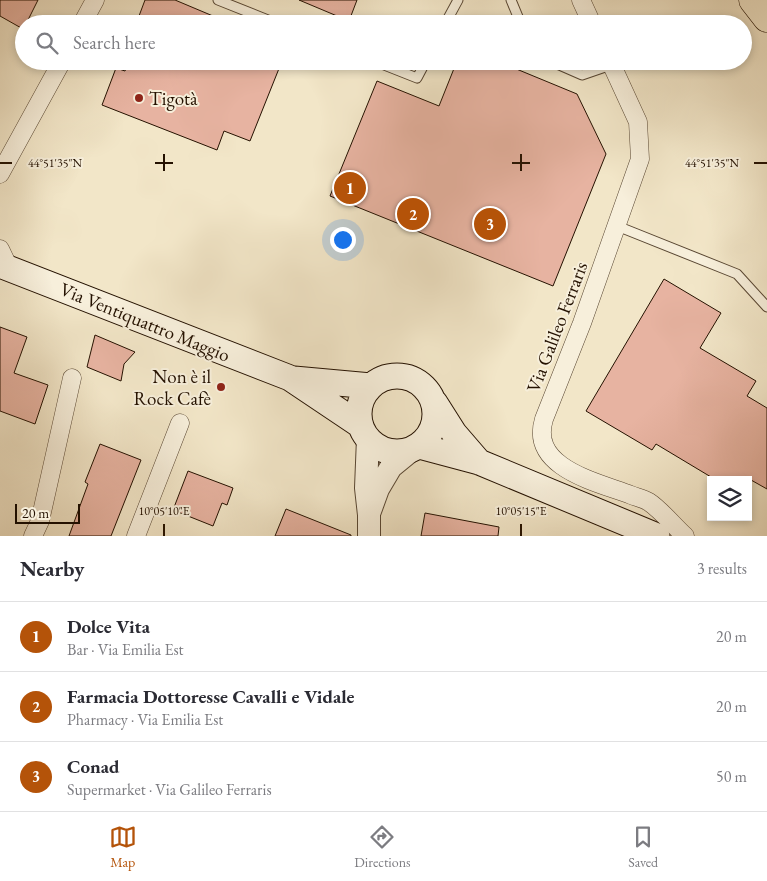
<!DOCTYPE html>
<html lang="en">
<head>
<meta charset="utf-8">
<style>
	body { margin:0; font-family:"EB Garamond",serif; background:#f2f2f3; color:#2b2b33 }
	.controls { position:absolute; right:15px; bottom:15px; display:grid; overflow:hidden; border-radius:0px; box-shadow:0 2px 8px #0003 }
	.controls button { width:45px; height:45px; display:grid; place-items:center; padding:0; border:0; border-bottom:1px solid #e1e1e2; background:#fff; color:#2b2b33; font:25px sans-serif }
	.scale { position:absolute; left:15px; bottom:12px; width:65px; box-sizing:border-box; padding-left:5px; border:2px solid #241100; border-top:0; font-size:14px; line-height:18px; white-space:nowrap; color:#241100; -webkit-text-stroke:4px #f7efdb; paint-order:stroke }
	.you { position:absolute; left:342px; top:239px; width:18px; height:18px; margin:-12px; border:4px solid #fff; border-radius:50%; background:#1a73e8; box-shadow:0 0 0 8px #1a73e833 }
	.badge { display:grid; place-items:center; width:32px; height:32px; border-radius:50%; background:#b45309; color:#fff; font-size:16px; font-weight:700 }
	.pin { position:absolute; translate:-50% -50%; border:2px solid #fff; box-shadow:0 1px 5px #0006 }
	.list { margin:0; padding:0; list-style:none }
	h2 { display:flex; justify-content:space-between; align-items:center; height:65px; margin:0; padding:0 20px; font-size:21px }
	h2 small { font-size:16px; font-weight:400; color:#7c7c81 }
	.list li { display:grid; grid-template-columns:32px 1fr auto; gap:15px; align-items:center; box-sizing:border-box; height:70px; padding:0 20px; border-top:1px solid #e1e1e2 }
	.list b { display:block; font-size:19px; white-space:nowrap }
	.list p { margin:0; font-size:16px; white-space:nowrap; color:#7c7c81 }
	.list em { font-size:16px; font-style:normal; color:#7c7c81 }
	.icon { flex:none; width:28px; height:28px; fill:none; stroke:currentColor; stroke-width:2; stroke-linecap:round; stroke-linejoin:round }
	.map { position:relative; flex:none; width:767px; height:536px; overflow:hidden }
	.search { position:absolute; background:#fff; box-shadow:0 2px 8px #0003; left:15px; right:15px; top:15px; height:55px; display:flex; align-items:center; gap:12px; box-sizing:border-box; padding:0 18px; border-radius:28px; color:#7c7c81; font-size:19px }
	.sheet { height:275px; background:#fff }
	nav { display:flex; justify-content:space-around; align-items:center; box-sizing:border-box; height:70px; border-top:1px solid #e1e1e2; background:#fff; font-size:14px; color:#7c7c81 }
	nav a { display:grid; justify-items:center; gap:2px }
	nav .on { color:#b45309 }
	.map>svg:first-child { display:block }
	.building { fill:#e7b3a1; stroke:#241100 }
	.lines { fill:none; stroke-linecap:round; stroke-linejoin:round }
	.service-casing { stroke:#584632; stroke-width:11 }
	.minor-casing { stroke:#584632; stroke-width:19 }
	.tertiary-casing { stroke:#584632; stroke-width:24 }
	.secondary-casing { stroke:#241100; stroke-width:27 }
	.primary-casing { stroke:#241100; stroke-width:29 }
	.service { stroke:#f7efdb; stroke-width:9 }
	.minor { stroke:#f7efdb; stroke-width:18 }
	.tertiary { stroke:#f7efdb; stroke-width:22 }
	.secondary { stroke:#f7efdb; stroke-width:25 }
	.primary { stroke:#f2e6c8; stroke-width:28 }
	.ticks { fill:none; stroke:#241100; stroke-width:2 }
	.poi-dot { fill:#8f2418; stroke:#f7efdb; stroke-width:2 }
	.labels { text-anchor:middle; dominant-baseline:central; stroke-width:4; stroke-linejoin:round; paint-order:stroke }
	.poi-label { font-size:19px; fill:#241100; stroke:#f7efdb; text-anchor:start }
	.street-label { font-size:19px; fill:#241100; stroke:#f7efdb }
	.ticks-label { font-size:12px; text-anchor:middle; fill:#241100; stroke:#f7efdb; stroke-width:4; stroke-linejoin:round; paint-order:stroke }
</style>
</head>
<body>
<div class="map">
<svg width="767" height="536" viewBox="0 0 767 536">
	<rect width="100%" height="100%" fill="#f2e6c8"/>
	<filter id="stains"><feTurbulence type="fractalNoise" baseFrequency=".004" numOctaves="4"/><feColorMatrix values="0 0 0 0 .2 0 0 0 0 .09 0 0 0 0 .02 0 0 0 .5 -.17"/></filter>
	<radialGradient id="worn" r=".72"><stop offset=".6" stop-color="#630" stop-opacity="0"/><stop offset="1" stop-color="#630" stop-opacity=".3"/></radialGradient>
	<!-- building -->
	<path class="building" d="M0,0h38l-12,24h-2l-1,5 -23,-13z
		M145,0h30l57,24h-96z
		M299,0h58l-8,21z
		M129,61h153l-32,80 -26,-10 -7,19 -115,-45 14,-37 9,3z
		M457,61h40l80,33 29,60 -53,132 -223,-90 47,-115 62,25z
		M664,279l57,34 -21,35 56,33 -9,15 20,12v81l-16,-9h-35l-60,-36 -4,6 -66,-39z
		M0,327l27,10 -13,36 34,12 -13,39 -35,-13z
		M95,335l40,17 -11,12 -3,17 -34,-14z
		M100,444l41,16 -30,76h-42l19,-52 -3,-2z
		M188,471l45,17 -6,17 -5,-2 -9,23 -40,-16z
		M286,509l65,26v1h-76z
		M425,513l74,14 -1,9h-77z"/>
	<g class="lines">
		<!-- service casing -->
		<g class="service-casing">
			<path id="service" d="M218,0l60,24
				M511,0l10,24
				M448,18l14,6
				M445,24l13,-24
				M374,61l43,17 9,-17
				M550,61l32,14 29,-10
				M617,226l120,48 30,33"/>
		</g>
		<!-- minor casing -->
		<g class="minor-casing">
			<path id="minor" d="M581,0l11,24
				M82,24l13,-24
				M610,61l28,61 2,37 -58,164 -38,96c-15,49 53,63 87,76 5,2 13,4 18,7 12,8 25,24 36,34
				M0,174l62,-113
				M0,249l9,19
				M33,536l7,-15 32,-143
				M136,536l44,-113"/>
		</g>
		<!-- tertiary casing -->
		<g class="tertiary-casing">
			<path id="tertiary" d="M368,438l-2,50 3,27v21
				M370,511l8,-22 13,-22 22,-18"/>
		</g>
		<!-- secondary casing -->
		<g class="secondary-casing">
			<path id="secondary" d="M0,265l290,113 70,47
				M359 414a38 38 0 1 1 76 0a38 38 0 1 1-76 0Z
				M294,379l77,7
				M435,403l19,30 25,29
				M419,446l60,16 178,74"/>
		</g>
		<!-- primary casing -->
		<g class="primary-casing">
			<path id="primary" d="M753,0l14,18"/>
		</g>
		<!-- service -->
		<use href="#service" class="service"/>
		<!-- minor -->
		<use href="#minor" class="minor"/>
		<!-- tertiary -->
		<use href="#tertiary" class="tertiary"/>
		<!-- secondary -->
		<use href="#secondary" class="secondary"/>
		<!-- primary -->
		<use href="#primary" class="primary"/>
	</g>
	<!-- ticks -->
	<path class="ticks" d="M164,154v17M521,154v17M0,163h12M155,163h18M512,163h18M754,163h13M164,524v12M521,524v12"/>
	<!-- markers -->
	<g class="poi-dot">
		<circle cx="139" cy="98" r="5"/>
		<circle cx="221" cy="387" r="5"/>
	</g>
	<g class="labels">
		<!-- poi labels -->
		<g class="poi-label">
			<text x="149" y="98">Tigotà</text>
			<text x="211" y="376" text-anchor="end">Non è il<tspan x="211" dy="22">Rock Cafè</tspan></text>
		</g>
		<!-- street labels -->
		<g class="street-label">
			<text transform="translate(145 322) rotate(22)">Via Ventiquattro Maggio</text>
			<text transform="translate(557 327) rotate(-69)">Via Galileo Ferraris</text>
		</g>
	</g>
	<g class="ticks-label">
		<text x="55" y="167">44°51'35"N</text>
		<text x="712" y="167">44°51'35"N</text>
		<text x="164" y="515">10°05'10"E</text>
		<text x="521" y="515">10°05'15"E</text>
	</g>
	<rect width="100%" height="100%" filter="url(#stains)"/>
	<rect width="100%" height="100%" fill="url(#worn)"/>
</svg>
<div class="controls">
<button><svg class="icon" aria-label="layers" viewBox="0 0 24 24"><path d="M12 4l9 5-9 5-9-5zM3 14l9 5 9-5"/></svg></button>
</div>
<div class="scale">20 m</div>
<div class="you"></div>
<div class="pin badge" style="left:350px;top:188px">1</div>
<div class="pin badge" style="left:413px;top:214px">2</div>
<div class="pin badge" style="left:490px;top:224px">3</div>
<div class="search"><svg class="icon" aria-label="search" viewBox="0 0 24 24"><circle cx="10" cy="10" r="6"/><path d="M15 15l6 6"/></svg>Search here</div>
</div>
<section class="sheet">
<h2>Nearby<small>3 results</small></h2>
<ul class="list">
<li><span class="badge">1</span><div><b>Dolce Vita</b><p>Bar · Via Emilia Est</p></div><em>20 m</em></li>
<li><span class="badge">2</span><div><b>Farmacia Dottoresse Cavalli e Vidale</b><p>Pharmacy · Via Emilia Est</p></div><em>20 m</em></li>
<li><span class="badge">3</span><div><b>Conad</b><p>Supermarket · Via Galileo Ferraris</p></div><em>50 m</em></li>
</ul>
</section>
<nav>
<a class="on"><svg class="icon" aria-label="map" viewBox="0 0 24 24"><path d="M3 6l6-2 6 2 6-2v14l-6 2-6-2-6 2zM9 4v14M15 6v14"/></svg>Map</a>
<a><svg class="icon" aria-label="directions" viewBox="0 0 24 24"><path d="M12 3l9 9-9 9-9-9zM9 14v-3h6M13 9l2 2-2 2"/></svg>Directions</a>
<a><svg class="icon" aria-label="saved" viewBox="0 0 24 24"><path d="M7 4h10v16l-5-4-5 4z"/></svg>Saved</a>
</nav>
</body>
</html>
